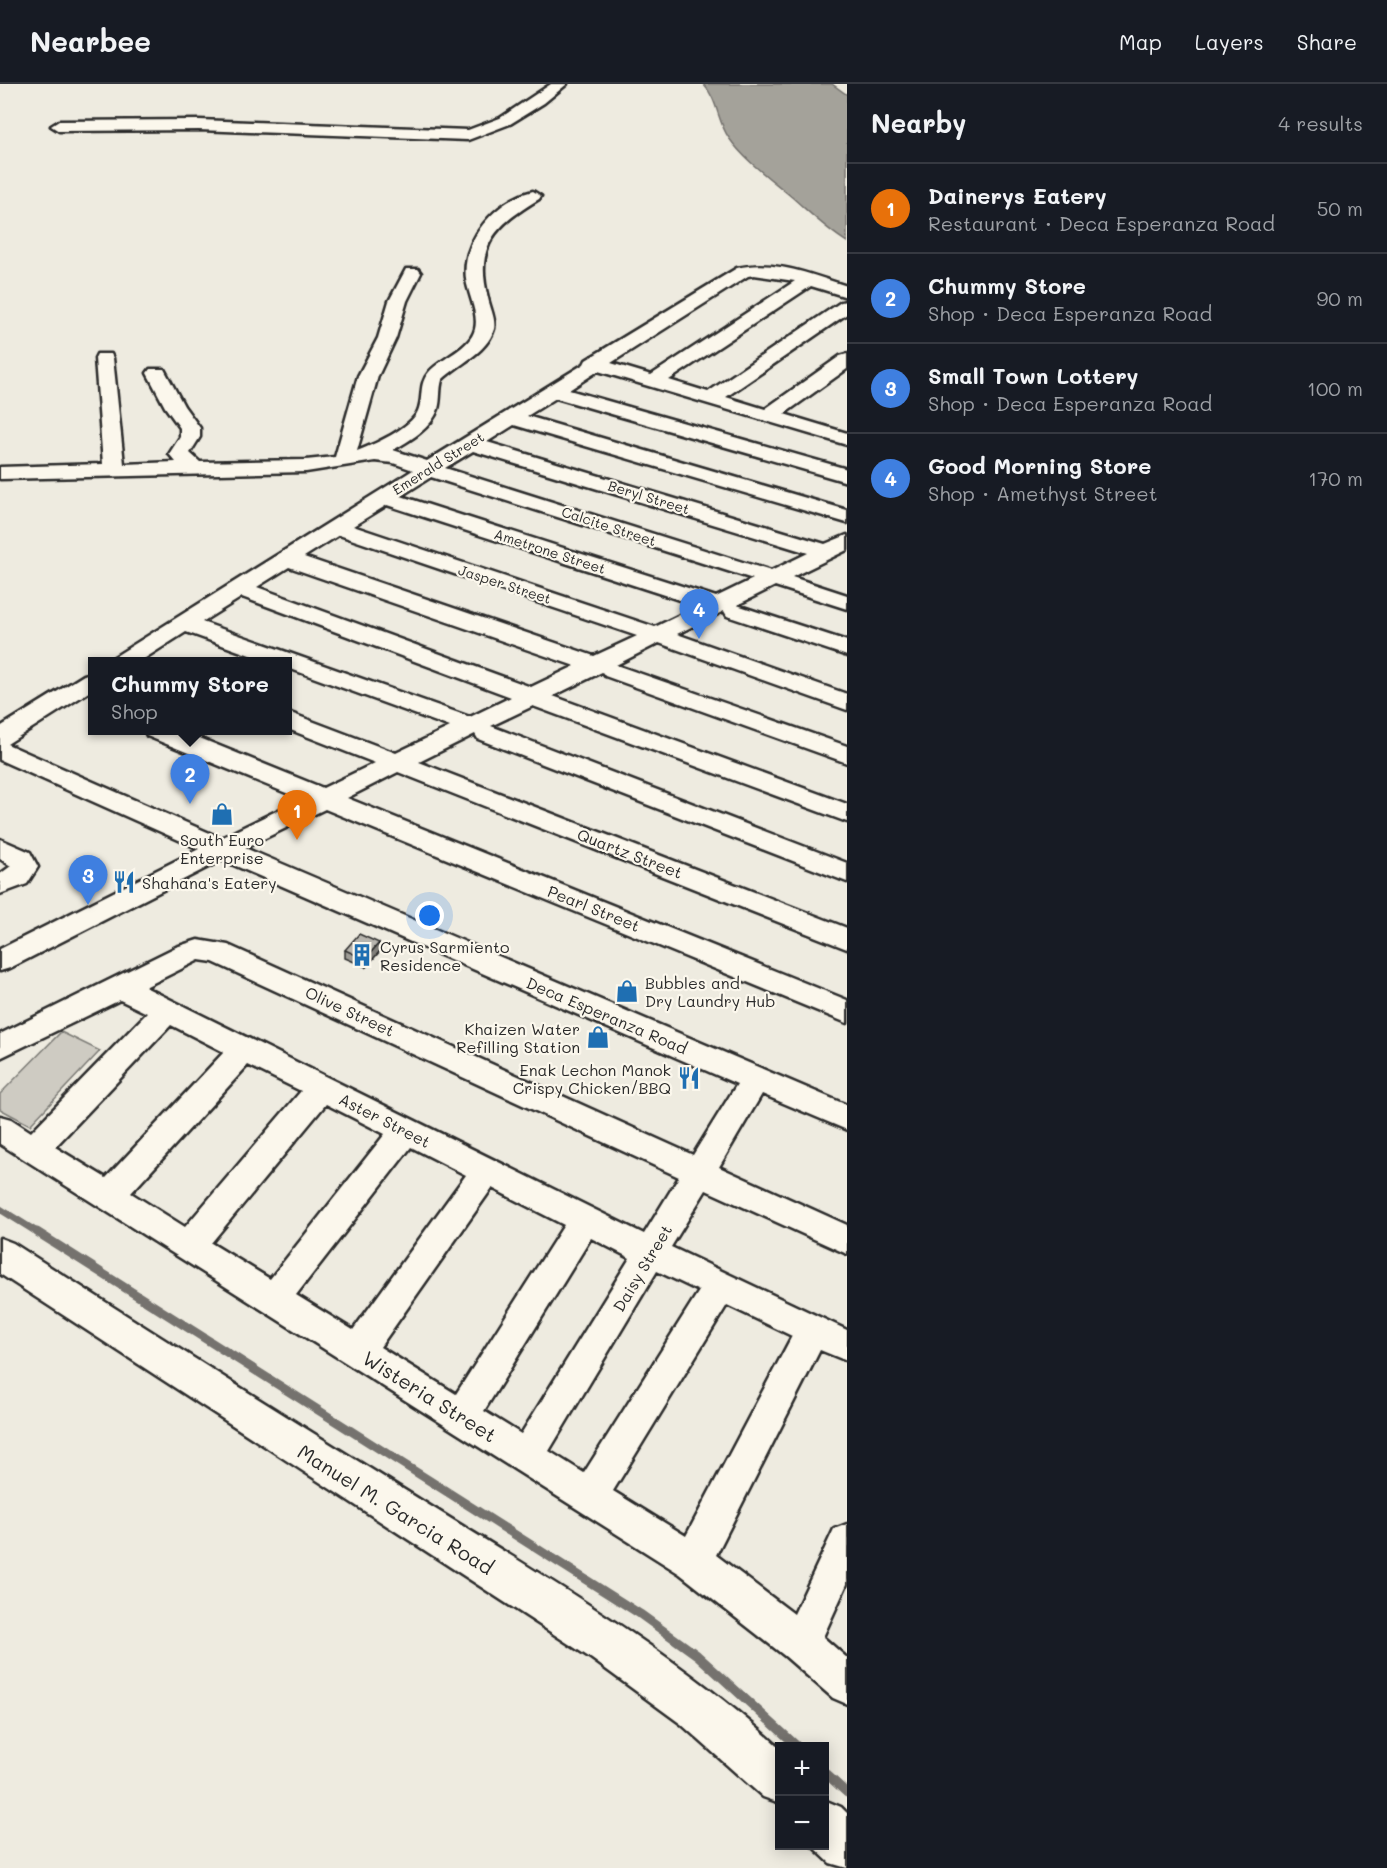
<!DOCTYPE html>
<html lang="en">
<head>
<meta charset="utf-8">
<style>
	body { margin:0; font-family:Mali,sans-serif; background:#20242c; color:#f1f3f6 }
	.controls { position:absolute; right:18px; bottom:18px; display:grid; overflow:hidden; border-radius:0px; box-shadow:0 3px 15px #0003 }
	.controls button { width:54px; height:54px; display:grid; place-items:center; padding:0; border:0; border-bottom:2px solid #363941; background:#171b24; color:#f1f3f6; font:30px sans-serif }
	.you { position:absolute; left:430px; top:832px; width:21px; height:21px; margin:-15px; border:4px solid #fff; border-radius:50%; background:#1a73e8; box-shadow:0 0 0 9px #1a73e833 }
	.badge { display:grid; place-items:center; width:39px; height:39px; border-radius:50%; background:#b45309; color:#fff; font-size:20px; font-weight:700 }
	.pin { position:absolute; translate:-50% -50px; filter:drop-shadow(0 2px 3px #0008) }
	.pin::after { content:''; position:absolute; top:32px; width:21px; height:18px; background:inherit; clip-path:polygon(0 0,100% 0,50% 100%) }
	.popup { position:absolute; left:88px; top:573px; width:204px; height:78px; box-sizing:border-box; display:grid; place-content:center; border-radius:0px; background:#171b24; filter:drop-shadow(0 2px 4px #0005); font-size:20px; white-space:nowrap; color:#9ea1a6 }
	.popup b { font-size:22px; color:#f1f3f6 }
	.popup::after { content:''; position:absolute; left:50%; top:100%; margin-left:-12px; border:12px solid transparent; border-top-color:#171b24 }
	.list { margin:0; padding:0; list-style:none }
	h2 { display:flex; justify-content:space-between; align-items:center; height:78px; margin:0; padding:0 24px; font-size:26px }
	h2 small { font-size:20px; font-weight:400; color:#9ea1a6 }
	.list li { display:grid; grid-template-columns:39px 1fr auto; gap:18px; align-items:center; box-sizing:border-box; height:90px; padding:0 24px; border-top:2px solid #363941 }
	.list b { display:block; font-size:22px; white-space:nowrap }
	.list p { margin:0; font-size:20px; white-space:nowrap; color:#9ea1a6 }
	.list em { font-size:20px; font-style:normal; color:#9ea1a6 }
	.map { position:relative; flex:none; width:847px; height:1784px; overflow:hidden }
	header { display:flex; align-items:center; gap:36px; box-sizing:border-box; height:84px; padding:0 30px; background:#171b24; border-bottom:2px solid #363941 }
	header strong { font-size:28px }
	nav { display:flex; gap:33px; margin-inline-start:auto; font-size:21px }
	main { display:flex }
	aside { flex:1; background:#171b24 }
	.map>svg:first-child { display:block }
	.green { fill:#cecbc2; stroke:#7c7b76; stroke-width:1.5 }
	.water { fill:#a4a29a; stroke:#74726e; stroke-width:1.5 }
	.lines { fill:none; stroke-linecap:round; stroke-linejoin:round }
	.stream-far1 { stroke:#74726e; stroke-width:7 }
	.stream { stroke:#74726e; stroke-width:9 }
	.minor-casing { stroke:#2b2b2b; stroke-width:5 }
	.major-casing { stroke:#2b2b2b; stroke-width:5 }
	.minor { fill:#fbf7ec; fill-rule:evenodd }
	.major { fill:#fbf7ec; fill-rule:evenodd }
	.wall { fill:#9e9c96; stroke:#2b2b2b; stroke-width:1.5 }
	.shaded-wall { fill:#817f7a; stroke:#2b2b2b; stroke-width:1.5 }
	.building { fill:#b8b5ae; stroke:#2b2b2b; stroke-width:1.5 }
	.labels { text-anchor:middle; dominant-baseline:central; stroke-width:4.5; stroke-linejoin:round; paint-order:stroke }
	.far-street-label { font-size:14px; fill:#2b2b2b; stroke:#fbf7ec }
	.poi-label { font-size:16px; fill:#2b2b2b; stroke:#fbf7ec; text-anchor:start }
	.street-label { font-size:16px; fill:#2b2b2b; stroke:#fbf7ec }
	.near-street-label { font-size:20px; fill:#2b2b2b; stroke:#fbf7ec }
</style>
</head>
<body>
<header>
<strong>Nearbee</strong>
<nav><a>Map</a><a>Layers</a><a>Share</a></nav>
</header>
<main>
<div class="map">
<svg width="847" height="1784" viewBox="0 0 847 1784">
	<rect width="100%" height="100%" fill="#eeebe0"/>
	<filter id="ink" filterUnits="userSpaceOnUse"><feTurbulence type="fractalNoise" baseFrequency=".0167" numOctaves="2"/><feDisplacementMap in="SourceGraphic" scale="12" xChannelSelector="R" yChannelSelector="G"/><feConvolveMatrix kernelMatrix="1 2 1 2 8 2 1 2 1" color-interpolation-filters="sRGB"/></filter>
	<g filter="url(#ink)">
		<!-- green -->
		<path class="green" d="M61,948l39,19 -70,74 -30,-16v-15z"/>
		<!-- water -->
		<path class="water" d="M703,0h129l15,11v147c-21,-13 -36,-28 -54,-44 -22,-19 -48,-37 -64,-60 -12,-17 -11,-39 -26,-54z"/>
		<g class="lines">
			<!-- stream-far1 -->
			<path class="stream-far1" d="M0,1125l40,25"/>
			<!-- stream -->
			<path class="stream" d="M37,1148l603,382 57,41 100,91
				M824,1688l23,21"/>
			<!-- minor casing -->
			<g class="minor-casing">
				<path id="minor" d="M551,0h16l-23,19 -34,21 -42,16 -269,-10 -140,1 -8,-5 8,-5 140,-1 269,10 32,-12z
					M533,107l8,5 -2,3c-43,26 -65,46 -51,99 2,10 8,21 6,31 -7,24 -36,35 -52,51 -3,10 -1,19 -4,29 -6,19 -29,32 -45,41l34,11 157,-97 2,-4 151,-92c38,-9 74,7 110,18v11l-36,-11 -142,94 39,12 133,-90 6,-1v13l-121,83 39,12 75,-53 7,-2v15l-63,45 63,19v12l-249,-74 -29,19 278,79v13l-291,-84 -29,18 320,94v13l-333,-98 -27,17 338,102 22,-9v15l-55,27 55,18v14l-72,-23 -38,19 110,36v15l-120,-40 -3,-5 -47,23 170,60v16l-188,-67 -43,22 231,81v17l-242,-87 -3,-4 -49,24 294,108v18l-314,-116 -42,20 356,137v19l-369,-143 -3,-5 -56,28 428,166v21l-449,-177 -51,26 500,202v23l-522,-214 -80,39 602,257v25l-85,-36 -43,73 128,58v29l-141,-64 -35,57 176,83v31l-27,-11 -104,205 78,59 40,-85 13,-5v60l-24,53 24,21v46l-14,-6 -47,-41 -106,-83 -680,-430v-28l11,3 20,13 116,-119 -27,-13 -120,58v-24l176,-87 22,-7 30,5 465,210 44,-71 -515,-224 -212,108 -10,3v-22l199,-100 -199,-89v-33l84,-52 8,-2v17l-85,54 214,94 80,-39 -154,-63 -3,-6h36l143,58 52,-25 -87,-34v-17l108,41 54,-26 -162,-59v-6h-19l-83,-30 -47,30h-28l3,-5 299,-187 -20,-7 -18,-2 -69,11 -306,7v-12l103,-3 -8,-106 2,-4h14l2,4 11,106 52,-2 -7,-8 11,-17v-9l-15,-21 -18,-34 3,-4h14l20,37 16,22v9l-10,16 10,9 106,-2 29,-3 23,-81 20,-38 11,-37 17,-32h12l3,4 -14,28 -11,37 -18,38 -21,75c16,-6 54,-23 61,-40 6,-14 0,-26 11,-39 13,-15 41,-23 46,-43 4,-15 -7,-35 -9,-50 -5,-39 30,-79 67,-88zM754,191l41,6 -144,94 -40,-12 137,-87zM473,367l335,102 -37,18 -326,-103zM431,393l322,102 -37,18 -315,-101zM387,421l311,101 -43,21 -302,-101zM339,451l298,101 -43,20 -290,-99zM289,483l286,99 -44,21 -274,-100zM242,513l269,100 -41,20 -268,-95zM199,876l14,2 466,215 -35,57 -499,-247zM171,941l53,27 -118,126 -51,-31zM248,981l53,26 -116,136 -54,-34zM326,1020l59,30 -115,145 -59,-36zM411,1063l55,28 -113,155 -57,-35zM492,1104l72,37 -108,169 -76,-47zM591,1154l39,20 -109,176 -37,-23zM657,1187l42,20 -115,182 -35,-22zM727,1221l65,31 -106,200 -73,-45z
					M0,755l30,13 8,15 -11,17 -27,10v-20l11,-8 -11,-7z"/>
			</g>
			<!-- major casing -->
			<g class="major-casing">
				<path id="major" d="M0,1154l13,5c137,88 275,175 414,261 121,75 246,147 353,244v55l-17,-6 -82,-73 -89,-65 -592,-385z
					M824,1716l17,7 6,6v55l-17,-5 -18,-17h12z"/>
			</g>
			<!-- minor -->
			<use href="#minor" class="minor"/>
			<!-- major -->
			<use href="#major" class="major"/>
		</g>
		<!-- wall -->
		<path class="wall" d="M379,859l1,8 -14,16 -21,-9v-8z"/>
		<!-- shaded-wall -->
		<path class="shaded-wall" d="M379,859l1,8 -14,16 -1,-8z"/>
		<!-- building -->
		<path class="building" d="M359,850l20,9 -14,16 -20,-9z"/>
	</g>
	<!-- icons -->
	<defs>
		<g id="shop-bare" transform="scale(1.8)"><path d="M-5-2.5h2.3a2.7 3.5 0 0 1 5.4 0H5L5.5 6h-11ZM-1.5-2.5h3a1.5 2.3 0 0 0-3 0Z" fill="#1f6fb2" stroke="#fbf7ec" stroke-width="2.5" paint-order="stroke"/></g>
		<g id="restaurant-bare" transform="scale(1.8)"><path d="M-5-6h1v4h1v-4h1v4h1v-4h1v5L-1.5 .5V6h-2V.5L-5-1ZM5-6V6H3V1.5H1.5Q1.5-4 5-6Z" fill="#1f6fb2" stroke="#fbf7ec" stroke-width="2.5" paint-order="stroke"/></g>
		<g id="building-bare" transform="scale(1.8)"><path d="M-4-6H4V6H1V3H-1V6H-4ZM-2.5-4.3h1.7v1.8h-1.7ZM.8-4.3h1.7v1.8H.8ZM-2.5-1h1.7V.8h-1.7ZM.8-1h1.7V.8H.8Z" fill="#1f6fb2" stroke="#fbf7ec" stroke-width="2.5" paint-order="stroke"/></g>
	</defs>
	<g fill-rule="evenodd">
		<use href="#shop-bare" x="222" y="730"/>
		<use href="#restaurant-bare" x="124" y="798"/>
		<use href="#building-bare" x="362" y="871"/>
		<use href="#shop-bare" x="627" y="907"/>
		<use href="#shop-bare" x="598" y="953"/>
		<use href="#restaurant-bare" x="689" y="994"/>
	</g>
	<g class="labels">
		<!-- far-street labels -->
		<g class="far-street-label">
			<text transform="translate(438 379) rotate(-32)">Emerald Street</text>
			<text transform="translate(649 413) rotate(17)">Beryl Street</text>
			<text transform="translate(609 442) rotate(18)">Calcite Street</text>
			<text transform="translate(550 467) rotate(18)">Ametrone Street</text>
			<text transform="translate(505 500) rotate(18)">Jasper Street</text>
		</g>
		<!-- poi labels -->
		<g class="poi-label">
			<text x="222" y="755" text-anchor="middle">South Euro<tspan x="222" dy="18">Enterprise</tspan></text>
			<text x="142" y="798">Shahana's Eatery</text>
			<text x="380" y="862">Cyrus Sarmiento<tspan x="380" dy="18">Residence</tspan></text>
			<text x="645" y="898">Bubbles and<tspan x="645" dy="18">Dry Laundry Hub</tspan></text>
			<text x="580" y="944" text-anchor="end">Khaizen Water<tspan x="580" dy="18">Refilling Station</tspan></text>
			<text x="671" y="985" text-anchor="end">Enak Lechon Manok<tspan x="671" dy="18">Crispy Chicken/BBQ</tspan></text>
		</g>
		<!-- street labels -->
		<g class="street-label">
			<text transform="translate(630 769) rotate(21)">Quartz Street</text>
			<text transform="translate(594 824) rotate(22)">Pearl Street</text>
			<text transform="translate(350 927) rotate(25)">Olive Street</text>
			<text transform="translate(607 931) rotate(23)">Deca Esperanza Road</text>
			<text transform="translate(385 1036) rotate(27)">Aster Street</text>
			<text transform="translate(642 1184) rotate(-59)">Daisy Street</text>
		</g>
		<!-- near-street labels -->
		<g class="near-street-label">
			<text transform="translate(430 1312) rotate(32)">Wisteria Street</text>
			<text transform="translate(396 1425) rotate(32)">Manuel M. Garcia Road</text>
		</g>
	</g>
</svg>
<div class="controls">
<button>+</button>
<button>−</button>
</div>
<div class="you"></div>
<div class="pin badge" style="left:297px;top:756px;background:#e8710a">1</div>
<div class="pin badge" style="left:190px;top:720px;background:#3f7fe0">2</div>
<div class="popup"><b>Chummy Store</b>Shop</div>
<div class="pin badge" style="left:88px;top:821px;background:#3f7fe0">3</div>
<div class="pin badge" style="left:699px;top:555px;background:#3f7fe0">4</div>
</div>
<aside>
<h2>Nearby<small>4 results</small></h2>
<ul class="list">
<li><span class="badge" style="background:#e8710a">1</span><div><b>Dainerys Eatery</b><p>Restaurant · Deca Esperanza Road</p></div><em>50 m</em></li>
<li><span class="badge" style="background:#3f7fe0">2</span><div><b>Chummy Store</b><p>Shop · Deca Esperanza Road</p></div><em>90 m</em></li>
<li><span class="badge" style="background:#3f7fe0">3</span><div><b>Small Town Lottery</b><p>Shop · Deca Esperanza Road</p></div><em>100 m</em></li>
<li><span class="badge" style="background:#3f7fe0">4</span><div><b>Good Morning Store</b><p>Shop · Amethyst Street</p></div><em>170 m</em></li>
</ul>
</aside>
</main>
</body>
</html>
